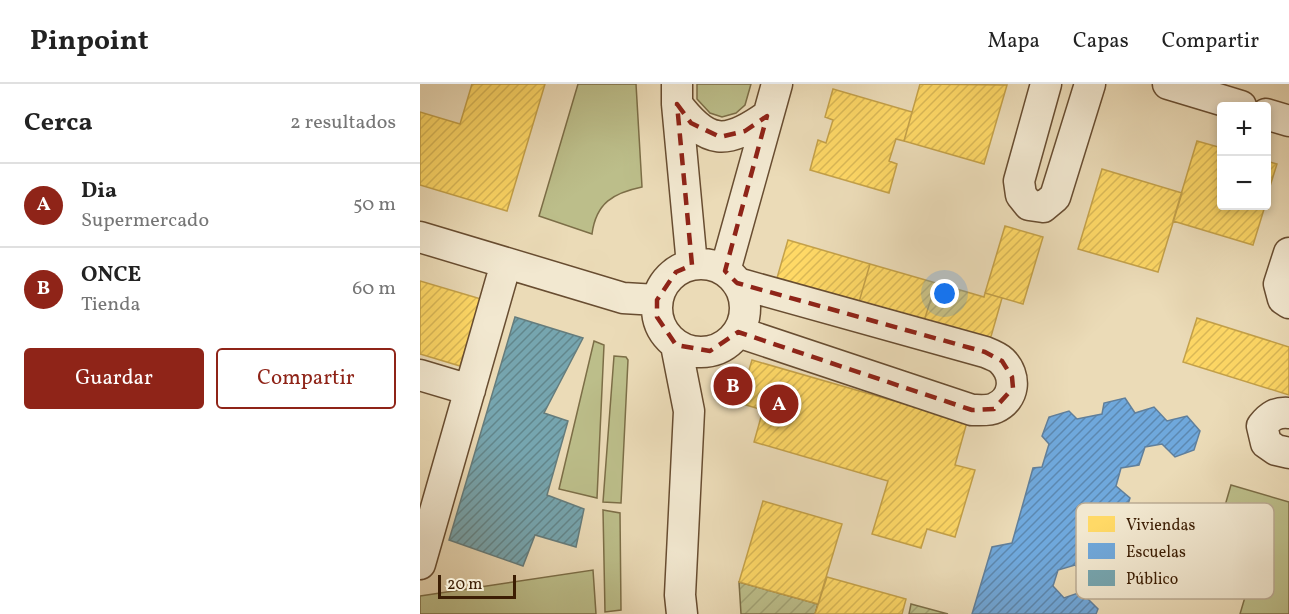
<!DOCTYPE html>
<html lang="es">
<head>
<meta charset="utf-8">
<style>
	body { margin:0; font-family:Vollkorn,serif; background:#f2f2f2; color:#222 }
	.controls { position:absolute; right:18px; top:18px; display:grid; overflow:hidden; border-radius:6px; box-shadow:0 3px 9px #0003 }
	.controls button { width:54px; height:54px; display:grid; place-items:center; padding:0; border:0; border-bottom:2px solid #e0e0e0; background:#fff; color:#222; font:30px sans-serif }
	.scale { position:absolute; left:18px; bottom:15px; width:78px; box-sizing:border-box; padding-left:6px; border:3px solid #3c1e04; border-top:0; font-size:16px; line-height:21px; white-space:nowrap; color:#3c1e04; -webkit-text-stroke:4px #f2e8d0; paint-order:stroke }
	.you { position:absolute; left:525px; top:210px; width:21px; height:21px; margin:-15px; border:4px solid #fff; border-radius:50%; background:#1a73e8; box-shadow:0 0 0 9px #1a73e833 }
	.badge { display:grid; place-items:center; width:39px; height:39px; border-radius:50%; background:#8f2418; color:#fff; font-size:20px; font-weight:700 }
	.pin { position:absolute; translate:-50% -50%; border:3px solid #fff; box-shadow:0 2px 6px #0006 }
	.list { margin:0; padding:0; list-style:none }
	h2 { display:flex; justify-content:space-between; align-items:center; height:78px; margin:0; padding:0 24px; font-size:26px }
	h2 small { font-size:20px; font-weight:400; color:#767676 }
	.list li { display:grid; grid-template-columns:39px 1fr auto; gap:18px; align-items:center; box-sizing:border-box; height:84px; padding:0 24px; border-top:2px solid #e0e0e0 }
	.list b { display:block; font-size:22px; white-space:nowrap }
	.list p { margin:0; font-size:20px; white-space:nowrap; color:#767676 }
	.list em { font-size:20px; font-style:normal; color:#767676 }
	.actions { display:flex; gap:12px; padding:18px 24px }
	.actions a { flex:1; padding:14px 0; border:2px solid #8f2418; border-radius:6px; text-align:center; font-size:21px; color:#8f2418 }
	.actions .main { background:#8f2418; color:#fff }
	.map { position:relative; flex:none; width:869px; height:530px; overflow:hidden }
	header { display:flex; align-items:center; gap:36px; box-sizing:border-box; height:84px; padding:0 30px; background:#fff; border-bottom:2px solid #e0e0e0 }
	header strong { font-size:28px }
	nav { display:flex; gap:33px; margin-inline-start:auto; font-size:21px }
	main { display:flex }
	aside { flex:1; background:#fff }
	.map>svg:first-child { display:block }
	.green { fill:#bcbe8a; stroke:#7c6e47; stroke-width:1.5 }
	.garden { fill:url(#garden-furrows); stroke:#7c6e47; stroke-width:1.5 }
	.homes { fill:url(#homes-hatch); stroke:#c4a149; stroke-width:1.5 }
	.schools { fill:url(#schools-hatch); stroke:#607f9b; stroke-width:1.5 }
	.public { fill:url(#public-hatch); stroke:#657c7c; stroke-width:1.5 }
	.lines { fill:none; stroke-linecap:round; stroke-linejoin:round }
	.minor-casing { stroke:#684d31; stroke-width:33 }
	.minor { stroke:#f2e8d0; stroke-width:30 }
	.marked { fill:none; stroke:#8f2418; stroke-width:4.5; stroke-dasharray:12 8; stroke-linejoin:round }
	.key { fill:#f2e8d0; stroke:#bbab93; stroke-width:1.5 }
	.key-label { font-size:16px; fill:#3c1e04 }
</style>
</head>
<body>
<header>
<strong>Pinpoint</strong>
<nav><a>Mapa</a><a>Capas</a><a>Compartir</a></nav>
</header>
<main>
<aside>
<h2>Cerca<small>2 resultados</small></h2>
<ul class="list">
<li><span class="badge">A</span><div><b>Dia</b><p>Supermercado</p></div><em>50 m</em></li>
<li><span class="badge">B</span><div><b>ONCE</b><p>Tienda</p></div><em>60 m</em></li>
</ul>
<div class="actions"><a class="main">Guardar</a><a>Compartir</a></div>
</aside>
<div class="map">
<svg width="869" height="530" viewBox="0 0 869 530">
	<defs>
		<pattern id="garden-furrows" width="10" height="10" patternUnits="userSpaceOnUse" patternTransform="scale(1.5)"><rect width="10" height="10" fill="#bcbe8a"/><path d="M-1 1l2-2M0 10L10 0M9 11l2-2" fill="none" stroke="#a2a375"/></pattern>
		<pattern id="homes-hatch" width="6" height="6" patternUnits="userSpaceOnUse" patternTransform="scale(1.5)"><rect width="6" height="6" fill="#ffd966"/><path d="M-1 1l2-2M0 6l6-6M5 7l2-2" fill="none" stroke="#dbba57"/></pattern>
		<pattern id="schools-hatch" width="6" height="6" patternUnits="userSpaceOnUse" patternTransform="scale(1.5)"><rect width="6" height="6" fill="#6fa8dc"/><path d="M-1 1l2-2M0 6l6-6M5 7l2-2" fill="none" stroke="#5c88b0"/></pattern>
		<pattern id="public-hatch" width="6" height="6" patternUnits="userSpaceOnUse" patternTransform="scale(1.5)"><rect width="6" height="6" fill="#76a5af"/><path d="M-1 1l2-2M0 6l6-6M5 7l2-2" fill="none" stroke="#62868c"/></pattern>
	</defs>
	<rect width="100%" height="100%" fill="#ebdbb7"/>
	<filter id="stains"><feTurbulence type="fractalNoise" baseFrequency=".00333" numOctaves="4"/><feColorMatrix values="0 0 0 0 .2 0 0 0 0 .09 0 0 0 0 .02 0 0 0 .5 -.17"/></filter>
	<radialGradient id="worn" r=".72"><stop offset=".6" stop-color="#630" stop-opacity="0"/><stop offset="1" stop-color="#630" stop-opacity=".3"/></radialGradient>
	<!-- green -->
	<path class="green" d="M158,0h58l6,103c-29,6 -46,16 -50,47l-53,-18z
		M277,0h54l-6,21 -9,8 -14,4 -12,-4 -13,-14z
		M174,257l10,4 -7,153 -38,-9z
		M194,272l12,1 2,3 -7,143 -18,-1z
		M811,401l58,17v112h-49l13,-44 -43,-13z
		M183,426l17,3 1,97 -16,2z
		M173,486l3,44h-176v-18z"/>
	<!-- garden -->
	<path class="garden" d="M319,498l79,22 -3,10h-74z
		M491,520l37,10h-39z"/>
	<!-- homes -->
	<path class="homes" d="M52,0h73l-38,127 -87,-26v-73l40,12z
		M500,0l87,1 -23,79 -80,-23z
		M413,5l79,23 -8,29 -8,-2 -7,22 8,3 -8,29 -79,-23 8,-30 8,3 7,-23 -8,-3z
		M777,57l25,7v58h43l-12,39 -80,-24z
		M846,77l11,3 -11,35z
		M682,85l80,24 -24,79 -80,-23z
		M585,142l38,11 -20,67 -38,-11z
		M368,156l82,24 -11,38 -82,-24z
		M450,180l66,19 -12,38 -65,-19z
		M0,197l61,18 -21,67 -40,-12z
		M516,199l48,14 1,-4 17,5 -12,42 -66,-19z
		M777,234l92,29v48l-106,-33z
		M332,276l215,62 -12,43 20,5 -20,67 -28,-8 -6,19 -49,-14 16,-53 -134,-39 9,-32 -24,-7z
		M343,417l79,23 -24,80 -79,-22z
		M407,493l79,22 -4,15h-87z"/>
	<!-- schools -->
	<path class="schools" d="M705,314l10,15 19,-6 13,14 20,-5 13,15 -6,19 -19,7 -13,-13 -17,3 -6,18 -18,3 -5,18 14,12 -6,19 12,13 18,-5 14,16 -6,19 -19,6 -14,-14 -16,5 -5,16 -20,6 -13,-14 -17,5 -5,16 11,12 17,-6 17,17 -2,5h-124l20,-67 20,-4 21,-75 9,-1 7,-23 -7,-8 7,-19 20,-6 8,8 25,-5 2,-11z"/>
	<!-- public -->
	<path class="public" d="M95,233l68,21 -39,75 24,8 -21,74 37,14 -8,38 -41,-12 -12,31 -74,-26z"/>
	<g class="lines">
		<!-- minor casing -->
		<g class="minor-casing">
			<path id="minor" d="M257,0v20l15,161
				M626,0l-27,97 2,14 8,10 14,2 12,-10 35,-113
				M748,0l73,22
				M257,20c31,41 49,41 90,12
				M846,30l23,7
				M0,153l203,61 34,2
				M869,169l-10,31 4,15 6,4
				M237 224a44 44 0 1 1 88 0a44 44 0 1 1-88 0Z
				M305,187l52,-187
				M317,199l248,69c5,2 13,5 17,9 15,15 13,38 -7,47 -6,3 -16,2 -23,2l-234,-78
				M256,261l13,66 -9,184 2,19
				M0,291l50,15
				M869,329c-13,-1 -19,3 -27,13l4,17 10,7 13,3
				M0,480l86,-301"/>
		</g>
		<!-- minor -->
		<use href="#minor" class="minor"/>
	</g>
	<!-- marked area -->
	<path class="marked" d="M257,20l14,19 29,14 25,-6 22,-15 -42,155 12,12 248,69 17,9 10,16 1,11 -19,21 -22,1 -234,-78 -28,19 -34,-6 -19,-28v-17l19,-28 16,-7z"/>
	<!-- legend -->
	<rect x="656" y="419" width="198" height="96" rx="9" class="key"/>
	<rect x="668" y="432" width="27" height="16" fill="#ffd966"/>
	<rect x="668" y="459" width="27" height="16" fill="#6fa8dc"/>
	<rect x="668" y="486" width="27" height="16" fill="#76a5af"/>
	<g class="key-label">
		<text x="706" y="446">Viviendas</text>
		<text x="706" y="473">Escuelas</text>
		<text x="706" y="500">Público</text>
	</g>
	<rect width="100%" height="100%" filter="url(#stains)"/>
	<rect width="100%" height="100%" fill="url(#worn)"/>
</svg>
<div class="controls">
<button>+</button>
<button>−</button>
</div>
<div class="scale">20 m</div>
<div class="you"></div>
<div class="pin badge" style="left:359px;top:320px">A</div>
<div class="pin badge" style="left:313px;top:302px">B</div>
</div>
</main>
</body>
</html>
